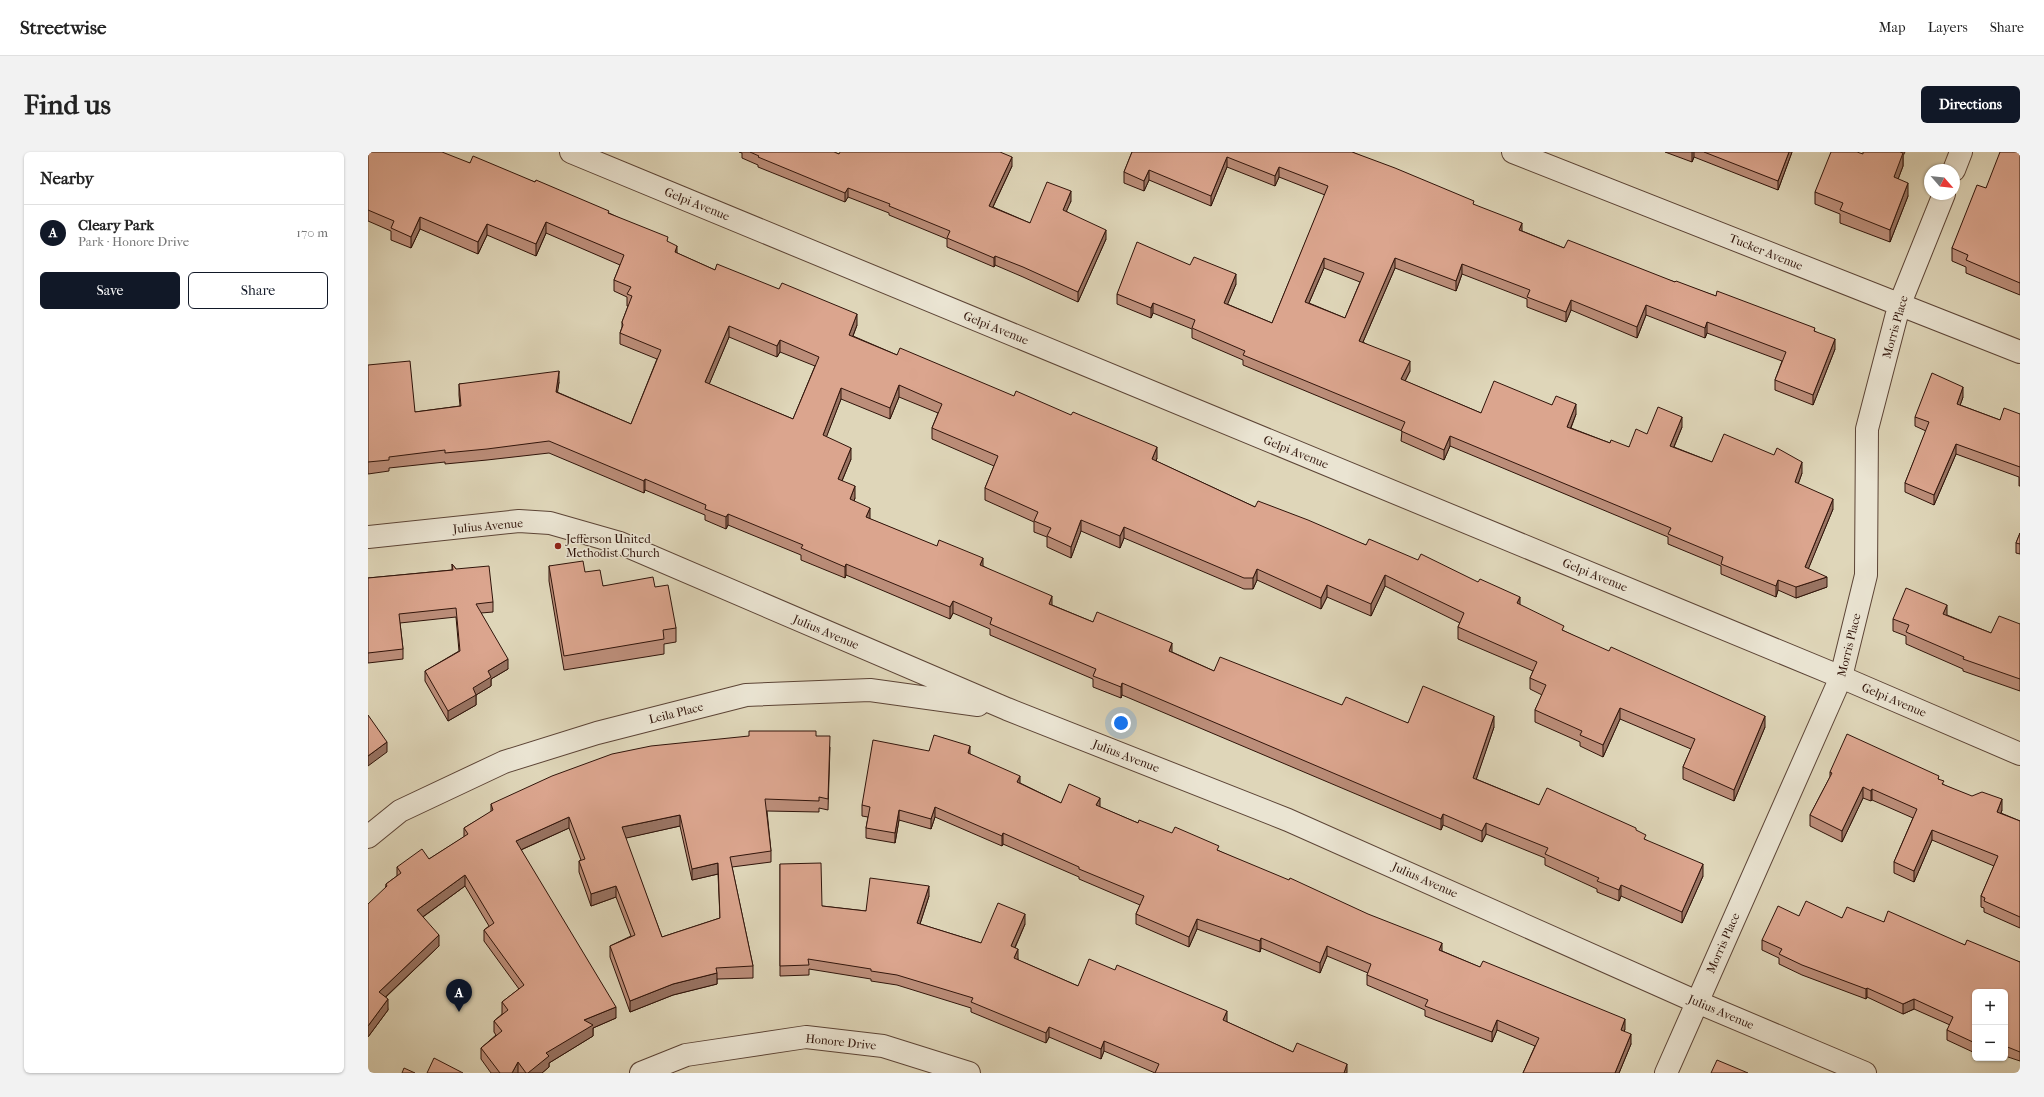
<!DOCTYPE html>
<html lang="en">
<head>
<meta charset="utf-8">
<style>
	body { margin:0; font-family:"IM FELL French Canon",serif; background:#f2f2f2; color:#222 }
	.controls { position:absolute; right:12px; bottom:12px; display:grid; overflow:hidden; border-radius:6px; box-shadow:0 1px 3px #0004 }
	.controls button { width:36px; height:36px; display:grid; place-items:center; padding:0; border:0; border-bottom:1px solid #e0e0e0; background:#fff; color:#222; font:20px sans-serif }
	.compass { position:absolute; left:1556px; top:12px; width:36px; height:36px; border-radius:50%; background:#fff; box-shadow:0 1px 3px #0004; rotate:118deg }
	.you { position:absolute; left:753px; top:571px; width:14px; height:14px; margin:-10px; border:3px solid #fff; border-radius:50%; background:#1a73e8; box-shadow:0 0 0 6px #1a73e833 }
	.badge { display:grid; place-items:center; width:26px; height:26px; border-radius:50%; background:#111827; color:#fff; font-size:13px; font-weight:700 }
	.pin { position:absolute; translate:-50% -33px; filter:drop-shadow(0 1px 2px #0008) }
	.pin::after { content:''; position:absolute; top:21px; width:14px; height:12px; background:inherit; clip-path:polygon(0 0,100% 0,50% 100%) }
	.list { margin:0; padding:0; list-style:none }
	h2 { display:flex; justify-content:space-between; align-items:center; height:52px; margin:0; padding:0 16px; font-size:17px }
	h2 small { font-size:13px; font-weight:400; color:#767676 }
	.list li { display:grid; grid-template-columns:26px 1fr auto; gap:12px; align-items:center; box-sizing:border-box; height:56px; padding:0 16px; border-top:1px solid #e0e0e0 }
	.list b { display:block; font-size:15px; white-space:nowrap }
	.list p { margin:0; font-size:13px; white-space:nowrap; color:#767676 }
	.list em { font-size:13px; font-style:normal; color:#767676 }
	.actions { display:flex; gap:8px; padding:12px 16px }
	.actions a { flex:1; padding:9px 0; border:1px solid #111827; border-radius:6px; text-align:center; font-size:14px; color:#111827 }
	.actions .main { background:#111827; color:#fff }
	.map { position:relative; flex:none; width:1652px; height:921px; overflow:hidden; border-radius:6px }
	header { display:flex; align-items:center; gap:24px; box-sizing:border-box; height:56px; padding:0 20px; background:#fff; border-bottom:1px solid #e0e0e0 }
	header strong { font-size:19px }
	nav { display:flex; gap:22px; margin-inline-start:auto; font-size:14px }
	.intro { display:flex; align-items:center; justify-content:space-between; box-sizing:border-box; height:96px; padding:0 24px }
	h1 { margin:0; font-size:28px }
	.button { padding:10px 18px; border-radius:6px; background:#111827; color:#fff; font-size:14px; font-weight:700 }
	main { display:flex; gap:24px; padding:0 24px }
	aside { flex:1; background:#fff; border-radius:6px; box-shadow:0 1px 3px #0004 }
	.map>svg:first-child { display:block }
	.lines { fill:none; stroke-linecap:round; stroke-linejoin:round }
	.minor-casing { stroke:#5c4436; stroke-width:24 }
	.minor { stroke:#eae4d2; stroke-width:22 }
	.wall { fill:#bc8e7a; stroke:#30140a; fill-rule:evenodd }
	.shaded-wall { fill:#997463; stroke:#30140a }
	.building { fill:#dba58e; stroke:#30140a; fill-rule:evenodd }
	.poi-dot { fill:#8f2418; stroke:#eae4d2; stroke-width:1.5 }
	.labels { text-anchor:middle; dominant-baseline:central; stroke-width:3; stroke-linejoin:round; paint-order:stroke }
	.street-label { font-size:12px; fill:#30140a; stroke:#eae4d2 }
	.poi-label { font-size:12px; fill:#30140a; stroke:#eae4d2; text-anchor:start }
</style>
</head>
<body>
<header>
<strong>Streetwise</strong>
<nav><a>Map</a><a>Layers</a><a>Share</a></nav>
</header>
<div class="intro"><h1>Find us</h1><a class="button">Directions</a></div>
<main>
<aside>
<h2>Nearby<small></small></h2>
<ul class="list">
<li><span class="badge">A</span><div><b>Cleary Park</b><p>Park · Honore Drive</p></div><em>170 m</em></li>
</ul>
<div class="actions"><a class="main">Save</a><a>Share</a></div>
</aside>
<div class="map">
<svg width="1652" height="921" viewBox="0 0 1652 921">
	<rect width="100%" height="100%" fill="#dfd6b9"/>
	<filter id="stains"><feTurbulence type="fractalNoise" baseFrequency=".005" numOctaves="4"/><feColorMatrix values="0 0 0 0 .2 0 0 0 0 .09 0 0 0 0 .02 0 0 0 .5 -.17"/></filter>
	<radialGradient id="worn" r=".72"><stop offset=".6" stop-color="#630" stop-opacity="0"/><stop offset="1" stop-color="#630" stop-opacity=".3"/></radialGradient>
	<g class="lines">
		<!-- minor casing -->
		<g class="minor-casing">
			<path id="minor" d="M203,0l1270,525 179,77
				M1145,0l507,200
				M1586,18l7,-18
				M0,385l151,-16 31,2 70,20 387,166 281,111 409,182 168,71
				M0,685l32,-26 104,-49 93,-29 149,-38 124,-5 108,15
				M273,921l45,-18 120,-18 77,9 86,27
				M1298,921l175,-396 25,-102 1,-146 32,-123 45,-112"/>
		</g>
		<!-- minor -->
		<use href="#minor" class="minor"/>
	</g>
	<!-- wall -->
	<path class="wall" d="M0,0l102,11 65,19 74,31 59,29 9,11 38,17 142,55 -4,11 44,19 260,103 -1,3 99,46 111,38 154,60 44,26 201,96 -31,74 -51,-22v-12l8,-18 -71,-30 -17,38 -23,-11v-4l-45,-20v-12l7,-15 -12,-6v-11l3,-7 -75,-32v-12l2,-4 -75,-37 -14,30 -44,-19 -6,12 -64,-29 -4,9h-9l-120,-51 -4,10 -39,-17 -10,27 -24,-11v-10l-13,-5v-10l-49,-22v-12l9,-22 -62,-27v-11l6,-15 -39,-16 -9,22 -49,-20 -15,38 25,22 -9,22 13,17 -1,3 16,18 113,47 69,39 41,17 79,30 42,19 194,52 86,4 -18,52 63,26 97,26 10,9 57,36 -21,47 -61,-27 -2,5 -22,-9v-3l-52,-24v-7l-59,-24 -4,8 -39,-17 -2,5 -319,-135 -1,3 -28,-11v-8l-103,-44v-6l-37,-16 -3,6 -104,-44 -1,3 -44,-18v-5l-73,-30 -2,4 -21,-9v-5l-60,-25 -1,3 -95,-40 -62,7 -42,4v-2l-56,6v3l-21,3v-109l47,47 45,-6 -1,-11v-11l100,-2 -2,10 74,32 26,-65 -37,-15v-11l2,-6v-5l6,-16h-1v-9l-13,-6v-11l6,-15 -74,-32 -10,23 -49,-21 -9,19 -58,-25 -9,19 -20,-8v-9l-23,-10zM361,185l48,20 3,-5 35,14 -22,53 -84,-35z
		M371,0h95l5,2 173,12 -19,41 37,16 41,-22 -5,10 40,28 -28,63 -55,-25 -28,-12 -1,2 -47,-20v-8l-58,-24v-2l-41,-16 -3,5 -87,-35v-2l-16,-7v-5z
		M764,0h220l122,53 48,26 42,17 111,34 41,14 99,35 20,18 -22,56 -38,-15v-10l7,-19 -75,-28 -2,5 -59,-23 -9,23 -66,-28 -5,12 -39,-15v-8l-65,-25 -6,17 -61,-23 -32,74 47,29 -5,10 76,32 71,-8 24,9 -5,14 39,15 19,4 18,-13 35,-7 -8,20 38,15 90,11 -4,11 35,25 -25,60 19,18 -31,11 -18,-8 -2,7 -55,-23v-8l-53,-22v-7l-218,-91 -6,14 -43,-19 1,-10 -159,-66v-5l-51,-22v-9l-39,-16 -2,5 -34,-14v-10l119,-10 -9,20 45,19 53,-128 -46,-18 -4,9 -48,-19 -16,39 -62,-26 -5,11 -20,-8v-11zM956,116l36,14 -15,36 -36,-15z
		M1297,0h127l-14,38 -84,-33 -2,5z
		M1652,0v143l-54,-22v-6l-14,-6v-13l34,-60z
		M1495,2l40,2v10l-5,13 10,17 -18,46 -50,-19v-9l-25,-10v-12z
		M1595,245l-3,8 40,15 20,-6v72h-1v-9l-63,-23 -22,51 -29,-13v-9l21,-52 -11,-5v-9z
		M1652,381v21l-4,-1v-10z
		M84,412l4,5 37,33v10l-12,1 27,56 -17,10v7l-15,9v10l-28,16 -23,-40v-10l34,-20 -3,-34 -56,6 3,26v10l-35,4v-85l84,-8z
		M181,414l36,6 18,14 52,1 21,41v14l-12,2v10l-100,16 -15,-89z
		M1579,463l44,18 29,-9v67l-57,-20v-2l-57,-25v-8l-13,-5v-12z
		M448,584l14,11 -2,63 -9,-2v4l-52,-1 4,40v11l-39,5 21,99v12l-36,1v5l-44,11 -43,17 -20,-55v-11l21,-10 -15,-39 -25,9 -12,-34v-11l2,-1 -12,-32 -48,22 95,168 -23,10v8l-44,27v4l-7,6h-51l-10,-14v-11l15,-13 -2,-3v-11l8,-7v-12l17,-13 -35,-48v-11l5,-4 -24,-40 -42,31 16,29 -53,51 2,13 -20,27 18,-153 11,-8v-9l32,-8 35,-22v-9l27,-16v-8zM312,674l12,54 26,-6 2,44 -58,19 -37,-99z
		M561,599l41,3 50,29 41,20 39,4 38,16 81,28 223,100 183,78 -1,2 7,13 -12,29h-96l12,-27 -38,-16 -5,12 -67,-26v-6l-58,-25v-10l1,-2 -41,-17 -7,17 -59,-25 -1,4 -63,-23 -8,18 -53,-23v-10l4,-9 -61,-26v-2l-76,-33 -1,2 -67,-29 -4,12 -32,-9 -4,23 -29,-5v-10l2,-11 -6,-1v-11z
		M1462,620l109,7 5,6 58,25 -1,3 19,8v107l-36,-16v-4l-3,-1v-11l13,-30 -62,-26 -18,42 -20,-9v-11l19,-44 -41,-18 -1,1 -8,-3 -21,44 -32,-16v-11l20,-38z
		M412,712l42,42 44,5 63,-15 -9,28 61,19 44,-19 -10,24 3,11v1l60,26 149,35v1l66,30 54,21h-192l-51,-22 -3,8 -52,-22 -3,6 -75,-31v-4l-74,-23 -26,-4v-2l-62,-10v6l-29,1z
		M1431,764l43,2 42,4 81,23 55,17v99l-15,-5v-64h-30v61l-28,-13v-10l3,-5 -36,-16 -11,5 -36,-17 -1,2 -64,-24 -23,-11v-6l-17,-8v-10z"/>
	<!-- shaded-wall -->
	<path class="shaded-wall" d="M1324,0h2v5l-2,5z
		M1421,0h3l-14,38v-9z
		M1532,0h5l-2,4v10l-9,24v-13z
		M644,5v9l-23,49v-9z
		M859,5v10l-16,39v-10z
		M911,15v10l-4,9v-10z
		M781,18v10l-5,11v-10z
		M1540,31v13l-18,46v-12z
		M480,36v9l-3,5v-9z
		M703,39v10l-8,18v-9z
		M52,65v12l-9,19v-11z
		M178,70v11l-10,23v-12z
		M1154,71v10l-3,-3z
		M119,72v11l-9,19v-12z
		M738,78v9l-28,63v-10z
		M309,94v11l-2,-5z
		M627,104v9l-1,2v-9z
		M956,106v10l-19,44v-10z
		M1027,106v10l-36,83v-10z
		M1094,112v10l-6,17v-10z
		M868,122v10l-12,29v-10z
		M1203,148v10l-5,12v-10z
		M785,151v10l-2,5v-10z
		M1278,153v10l-9,23v-11z
		M489,162v11l-8,21v-11z
		M1339,170v11l-2,5v-10z
		M361,174v11l-24,57v-12z
		M1467,187v10l-22,56v-10z
		M412,188v12l-3,5v-11z
		M1042,209v10l-9,18v-10z
		M191,219v11l-3,21v-11z
		M531,233v12l-9,22v-11z
		M1595,235v10l-6,17v-10z
		M473,236v11l-18,47v-11z
		M1208,252v10l-9,23v-10z
		M1314,265v10l-12,29v-10z
		M1082,284v10l-6,14v-10z
		M1588,292v10l-22,51v-10z
		M789,295v11l-5,13v-12z
		M483,296v11l-13,31v-11z
		M1434,310v11l-7,20v-11z
		M277,327v11l-1,3v-12z
		M487,334v12l-5,13v-12z
		M1465,347v10l-28,68v-10z
		M502,356v11l-4,-2z
		M360,362v11l-2,4v-12z
		M713,368v11l-10,27v-11z
		M756,375v11l-4,10v-12z
		M615,406v12l-3,-5z
		M478,412v11l-1,3v-11z
		M889,417v11l-4,9v-11z
		M1017,423v11l-14,30v-12z
		M1459,425v10l-31,11v-11z
		M1410,428v10l-2,7v-11z
		M959,433v12l-6,12v-11z
		M684,444v11l-3,-3z
		M1152,445v11l-3,-5z
		M585,449v12l-3,6v-12z
		M1579,453v12l-4,-3z
		M804,491v11l-3,-3z
		M140,507v10l-17,10v7l-15,9v10l-28,16v-10l25,-23 15,-17z
		M754,531v12l-1,3v-11z
		M1252,556v11l-17,38v-12z
		M1126,564v11l-21,62v-11z
		M1397,564v11l-31,74v-11z
		M19,590v10l-19,14v-10z
		M602,594v10l-2,-3z
		M652,624v10l-3,-4z
		M1495,635v11l-21,44v-11z
		M1504,637v11l-1,1v-10z
		M732,646v10l-4,-3z
		M1634,647v11l-5,13v-11z
		M567,655v10l-4,12v-10z
		M531,658v10l-4,23v-10z
		M1075,662v11l-2,5v-11z
		M312,663v11l-58,13v-12z
		M201,665v11l-53,24v-11z
		M1118,671v11l-4,8v-11z
		M1564,678v10l-18,42v-11z
		M635,681v11l-1,2v-10z
		M350,711v11l-26,6v-11z
		M1335,712v12l-21,47v-11z
		M97,723v11l-48,35v-11z
		M1253,733v11l-2,5v-11z
		M248,734v11l-25,9v-12z
		M561,734v10l-12,37v-10z
		M657,762v10l-14,32v-10z
		M829,767v10l-8,18v-10z
		M71,783v11l-60,57v-11z
		M893,786v10l-1,4v-11z
		M1074,791v10l-3,-3z
		M959,794v10l-7,17v-10z
		M650,797v10l-4,9v-10z
		M349,821v11l-44,11 -43,17v-11l43,-17z
		M1499,836v9l-1,2v-10z
		M20,847v11l-20,27v-11z
		M1546,847v10l-11,5v-10z
		M248,855v11l-23,10v8l-44,27v4l-7,6h-14l18,-20 38,-33z
		M859,859v10l-4,9v-10z
		M1257,867v10l-4,11v-10z
		M1129,868v10l-5,12v-10z
		M681,875v10l-3,6v-10z
		M1263,882v10l-12,29h-4z
		M736,889v10l-3,8v-10z
		M150,910v11h-6z
		M979,912v9h-3z"/>
	<!-- building -->
	<path class="building" d="M0,0h74l28,11 3,-7 62,26 1,-2 73,31 -1,2 60,24 -1,4 10,5 -2,6 40,18 2,-6 62,25 3,-6 75,31 -8,21 48,20 3,-7 114,48 2,-5 55,24 2,-3 84,35 -5,12 103,48 3,-6 50,19 58,25 3,-6 49,21 3,-6 57,28 2,-3 40,18 -3,6 47,23 -2,4 47,21 2,-4 154,69 -31,74 -51,-23 12,-28 -75,-31 -17,37 -23,-10 2,-4 -47,-21 11,-25 -16,-7 7,-16 -79,-35 6,-14 -79,-38 -14,29 -44,-19 -6,13 -64,-29 -4,9h-9l-120,-51 -4,9 -39,-16 -10,27 -24,-11 4,-8 -17,-7 4,-9 -53,-24 13,-32 -66,-28 10,-24 -43,-19 -9,23 -49,-20 -18,47 28,13 -13,31 17,7 -5,13 20,9 -4,9 71,29 2,-6 44,18 -3,7 72,31 -3,8 44,18 4,-10 75,31 -3,8 45,20 6,-14 122,48 4,-8 62,26 15,-37 71,30 -21,62 66,27 8,-17 89,40v2l10,5 -2,4 59,25 -21,48 -61,-27 -2,5 -22,-9 2,-3 -54,-24 3,-6 -62,-25 -4,8 -39,-17 -2,5 -319,-136 -1,4 -28,-11 3,-7 -106,-45 2,-6 -39,-17 -3,6 -104,-43 -1,3 -44,-19 2,-3 -75,-31 -2,3 -21,-8 1,-4 -61,-26 -1,2 -95,-40 -62,8 -42,4v-3l-56,7v3l-21,2v-97l42,-4 5,51 46,-6 -2,-22 100,-13 -3,21 75,32 30,-74 -41,-17 3,-8 -1,-3 10,-26 -5,-2 4,-7 -17,-7 10,-25 -78,-33 -10,22 -49,-20 -9,18 -58,-25 -9,20 -20,-9 3,-7 -26,-11zM361,174l48,20 3,-6 39,17 -26,62 -88,-37z
		M382,0h84l5,2 1,-2h160l12,5 -23,49 41,17 17,-41 24,9 -8,19 43,20 -28,62 -55,-25 -28,-11 -1,2 -47,-20 3,-7 -61,-25 1,-2 -42,-16 -3,5 -87,-36 1,-1z
		M764,0h220l43,16 79,33 -1,3 49,19 -3,7 45,18 4,-8 107,42 1,-1 40,15 1,-5 98,37 -1,3 21,8 -22,56 -38,-15 11,-28 -79,-30 -2,6 -59,-23 -9,22 -66,-27 -5,12 -39,-15 3,-7 -68,-26 -6,17 -61,-23 -36,83 51,20 -9,18 80,34 13,-32 58,24 4,-9 20,8 -9,23 43,16 1,-3 18,7 7,-18 11,5 11,-27 24,10 -12,29 42,16 12,-28 50,21 3,-7 25,14 -7,20 38,17 -28,68 22,10 -31,10 -18,-7 -2,6 -55,-22 2,-7 -55,-23 3,-6 -221,-92 -6,14 -43,-19 4,-9 -162,-67 2,-4 -53,-23 3,-8 -42,-17 -2,5 -34,-14 20,-52 53,23 4,-8 42,17 -12,29 48,20 56,-137 -49,-19 -4,9 -48,-19 -16,39 -62,-26 -5,11 -20,-9zM956,106l40,15 -19,45 -40,-16z
		M1336,0h85l-11,29z
		M1463,0h26l6,2v-2h37l3,1 -9,24 14,6 -18,47 -50,-20 3,-7 -28,-11z
		M1632,0h20v131l-54,-23 2,-5 -16,-7 25,-63 9,3z
		M1564,221l31,14 -6,17 43,16 4,-12 16,6v53l-64,-23 -22,51 -29,-12 24,-61 -14,-5z
		M1652,381v11l-4,-1z
		M215,409l2,11 15,-2 3,16 50,-9 2,10 13,-2 8,43 -13,2 1,9 -100,17 -15,-90z
		M84,412l4,5 33,-3 4,36 -17,2 32,55 -20,12 3,6 -18,11 3,7 -28,16 -23,-40 35,-20 -4,-43 -57,6 4,35 -35,4v-75l85,-8z
		M1538,436l41,17 -4,9 48,19 8,-17 21,8v55l-57,-20 1,-2 -58,-25 3,-7 -16,-6z
		M0,563l19,27 -19,14z
		M381,579h67v5h14l-2,63 -9,-2v4l-54,-2 6,52 -41,6 23,109 -37,2 1,5 -44,11 -43,17 -20,-55 25,-11 -19,-49 -25,8 -12,-33 6,-2 -16,-42 -53,24 100,166 -32,13 9,5 -47,28 3,3 -21,17h-2l-8,-11 -6,11h-12l-19,-25 21,-17 -8,-10 14,-11 -6,-8 22,-17 -40,-55 10,-7 -29,-48 -48,35 22,25 -60,57 9,7 -20,27v-122l19,-18 -1,-2 15,-11 -4,-6 25,-18 7,10 39,-25 -4,-6 29,-18 -2,-6 61,-28 60,-22 39,-8 98,-10zM312,663l12,54 26,-6 2,55 -58,19 -40,-110z
		M1479,582l92,42 -1,3 6,2 -2,3 30,12 10,-4 20,7 -5,13 23,9v96l-36,-16 1,-3 -4,-2 17,-40 -66,-26 -18,41 -20,-9 23,-53 -45,-20 -1,2 -8,-4 -21,44 -32,-16 22,-42 -2,-1z
		M566,583l36,11 -2,7 52,23 -3,6 44,21 8,-19 31,14 -4,7 42,18 1,-3 33,13 3,-6 44,19 -2,4 72,30 1,-2 78,36 74,29 -3,7 41,17 3,-6 142,58 -4,11 10,4 -16,39h-92l16,-35 -42,-18 -5,12 -67,-26 3,-6 -61,-25 4,-11 -44,-18 -7,17 -59,-25 -1,3 -63,-22 -8,18 -53,-23 8,-18 -65,-27v-2l-76,-34 -1,3 -67,-29 -4,12 -32,-9 -4,23 -29,-5 4,-21 -8,-2 11,-65 56,11z
		M453,711l1,43 44,5 4,-33 59,8 -12,37 64,20 17,-40 27,11 -14,32 7,3 -4,9 64,28 11,-27 26,11 2,-5 110,46 -4,9 70,32 4,-9 50,21 -3,9h-189l4,-9 -55,-23 -3,8 -52,-22 -3,6 -75,-31 2,-4 -76,-23 -26,-4v-2l-63,-10 1,6 -29,1v-102z
		M1438,749l36,17 5,-11 37,15 4,-11 77,34 2,-5 53,22v90l-15,-6v-54h-30v51l-28,-13 6,-13 -39,-18 -11,5 -36,-16 -1,1 -64,-24 -23,-11 3,-5 -20,-9 16,-34 21,10z
		M66,906l29,15h-36z
		M1349,908l31,13h-37z
		M36,916l11,5h-13z"/>
	<!-- markers -->
	<circle class="poi-dot" cx="190" cy="394" r="4"/>
	<g class="labels">
		<!-- street labels -->
		<g class="street-label">
			<text transform="translate(329 52) rotate(22)">Gelpi Avenue</text>
			<text transform="translate(1398 100) rotate(22)">Tucker Avenue</text>
			<text transform="translate(1527 175) rotate(-74)">Morris Place</text>
			<text transform="translate(628 176) rotate(22)">Gelpi Avenue</text>
			<text transform="translate(928 300) rotate(22)">Gelpi Avenue</text>
			<text transform="translate(120 374) rotate(-5)">Julius Avenue</text>
			<text transform="translate(1227 423) rotate(22)">Gelpi Avenue</text>
			<text transform="translate(458 480) rotate(23)">Julius Avenue</text>
			<text transform="translate(1481 493) rotate(-76)">Morris Place</text>
			<text transform="translate(1526 548) rotate(23)">Gelpi Avenue</text>
			<text transform="translate(308 561) rotate(-14)">Leila Place</text>
			<text transform="translate(758 604) rotate(21)">Julius Avenue</text>
			<text transform="translate(1057 728) rotate(24)">Julius Avenue</text>
			<text transform="translate(1355 791) rotate(-66)">Morris Place</text>
			<text transform="translate(1353 860) rotate(23)">Julius Avenue</text>
			<text transform="translate(473 890) rotate(6)">Honore Drive</text>
		</g>
		<!-- poi labels -->
		<g class="poi-label">
			<text x="198" y="387">Jefferson United<tspan x="198" dy="14">Methodist Church</tspan></text>
		</g>
	</g>
	<rect width="100%" height="100%" filter="url(#stains)"/>
	<rect width="100%" height="100%" fill="url(#worn)"/>
</svg>
<div class="controls">
<button>+</button>
<button>−</button>
</div>
<svg class="compass" viewBox="-18 -18 36 36"><path d="M0-13l5 13h-10z" fill="#e53935"/><path d="M0 13l5-13h-10z" fill="#767676"/></svg>
<div class="you"></div>
<div class="pin badge" style="left:91px;top:860px">A</div>
</div>
</main>
</body>
</html>
